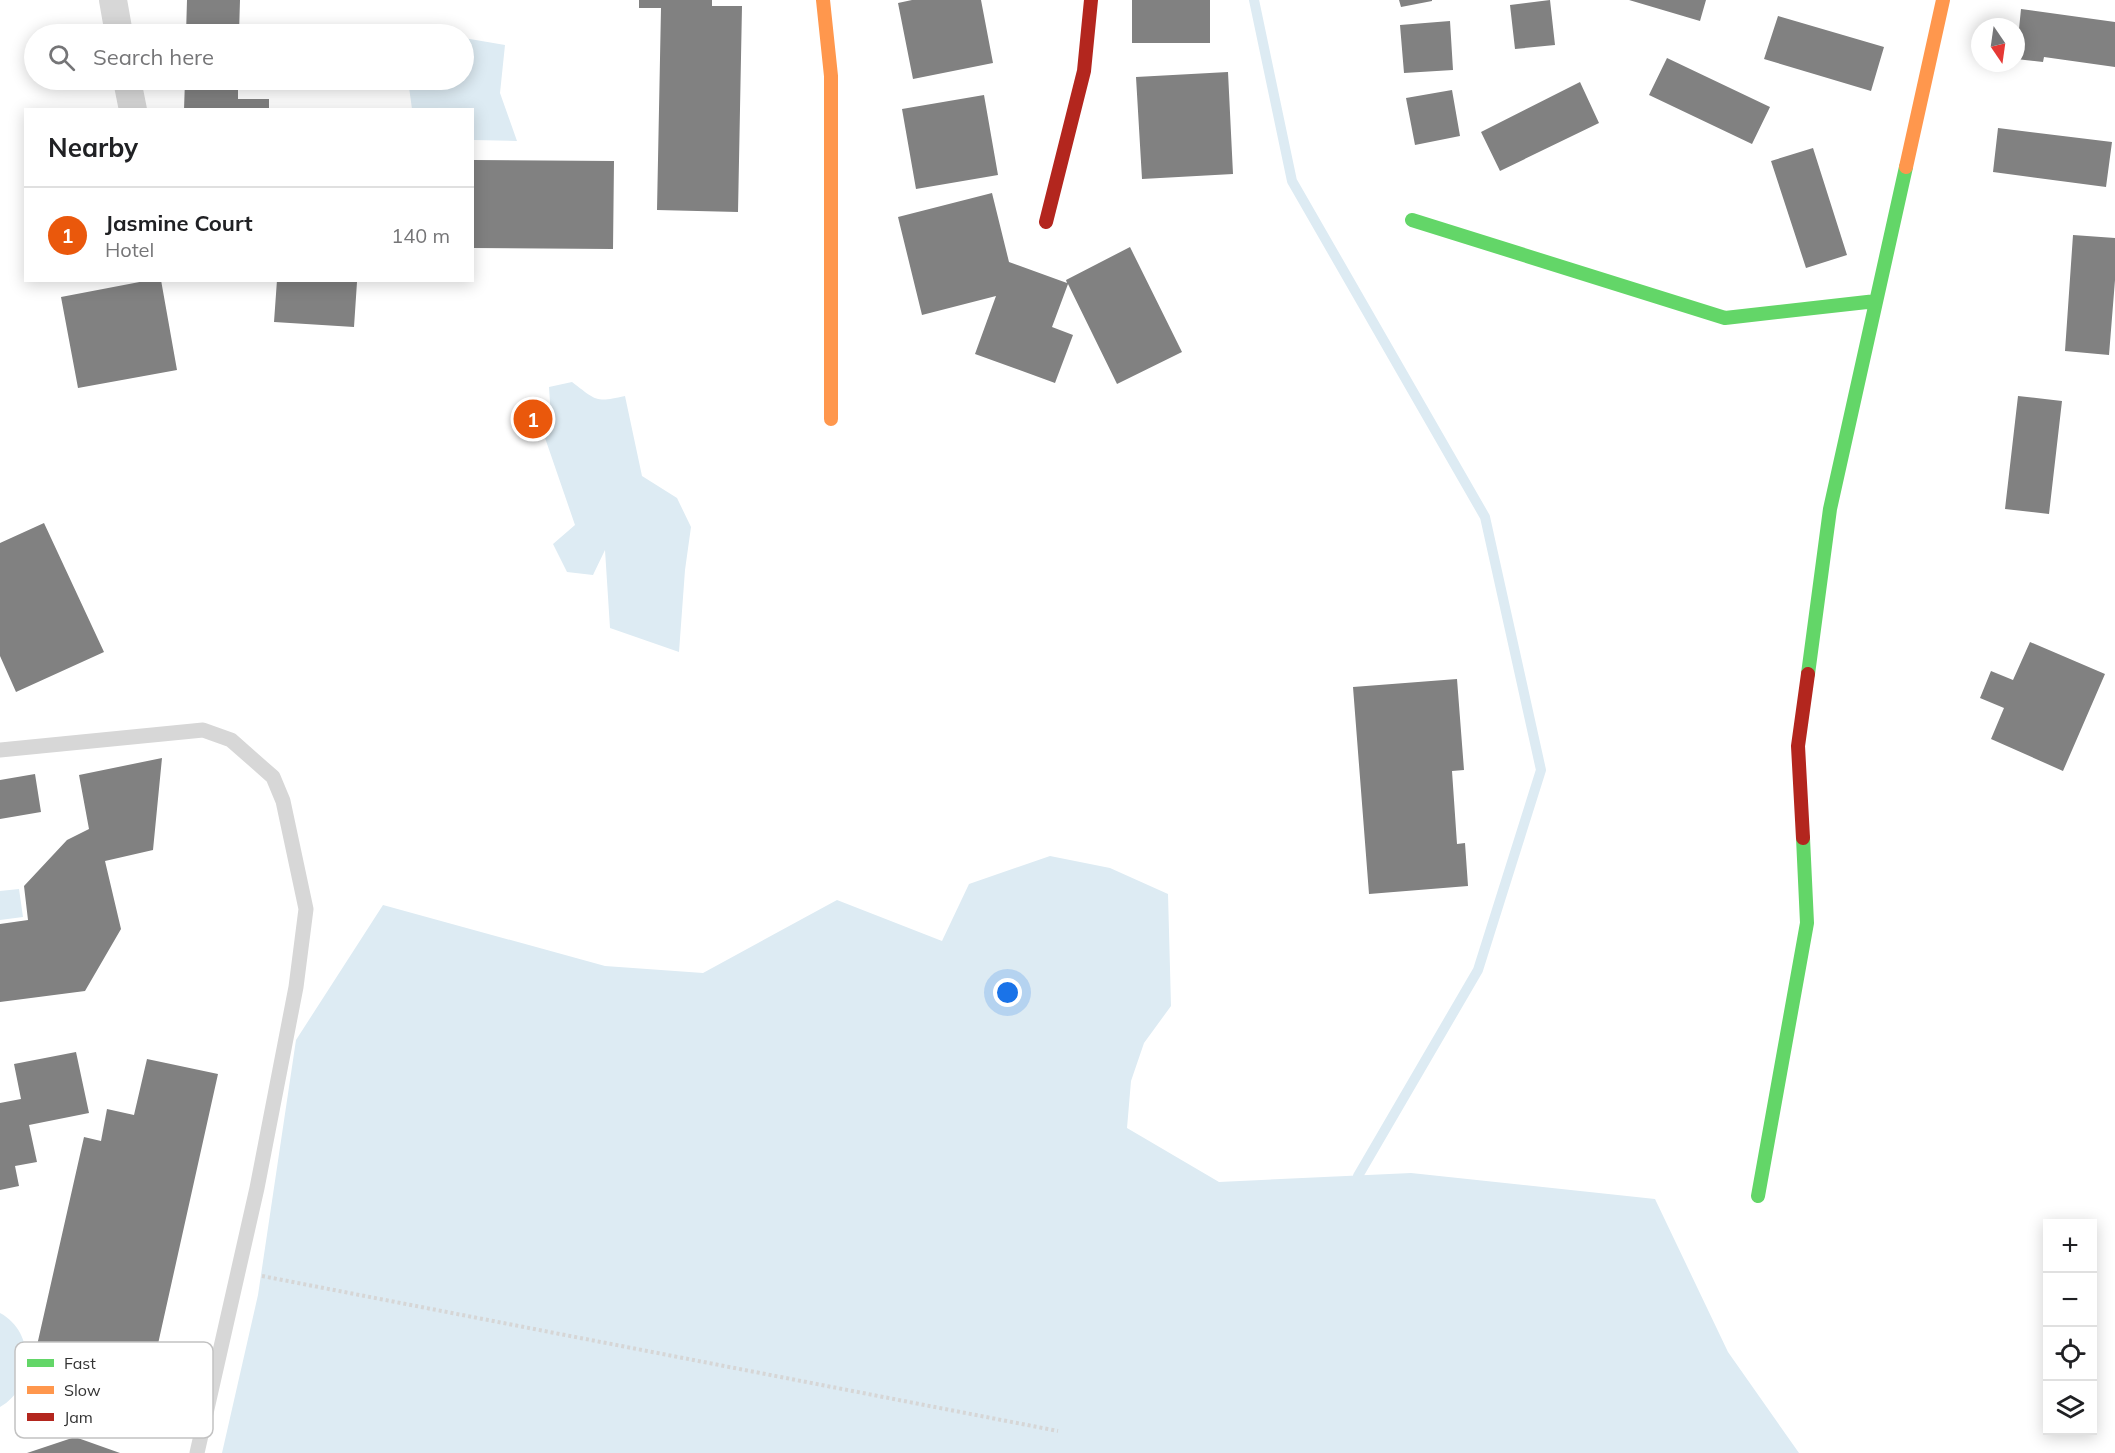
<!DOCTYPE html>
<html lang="en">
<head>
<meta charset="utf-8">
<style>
	body { margin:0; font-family:Mulish,sans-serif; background:#f2f2f2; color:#202124 }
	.controls { position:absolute; right:18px; bottom:18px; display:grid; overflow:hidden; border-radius:0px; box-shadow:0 3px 15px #0003 }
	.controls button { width:54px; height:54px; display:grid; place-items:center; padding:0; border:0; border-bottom:2px solid #e0e0e0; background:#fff; color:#202124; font:30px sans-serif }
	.compass { position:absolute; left:1971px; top:18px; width:54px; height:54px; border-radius:50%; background:#fff; box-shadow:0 3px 15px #0003; rotate:167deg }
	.you { position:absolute; left:1008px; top:993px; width:21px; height:21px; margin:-15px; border:4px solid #fff; border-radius:50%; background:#1a73e8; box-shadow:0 0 0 9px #1a73e833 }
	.badge { display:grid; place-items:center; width:39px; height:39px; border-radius:50%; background:#ea580c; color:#fff; font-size:20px; font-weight:700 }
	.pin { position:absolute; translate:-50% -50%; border:3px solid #fff; box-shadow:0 2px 6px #0006 }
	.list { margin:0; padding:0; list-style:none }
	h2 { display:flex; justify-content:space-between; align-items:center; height:78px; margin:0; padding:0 24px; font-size:26px }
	h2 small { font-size:20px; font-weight:400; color:#757577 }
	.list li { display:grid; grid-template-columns:39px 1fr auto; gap:18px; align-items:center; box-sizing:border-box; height:96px; padding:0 24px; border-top:2px solid #e0e0e0 }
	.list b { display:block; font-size:22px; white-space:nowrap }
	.list p { margin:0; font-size:20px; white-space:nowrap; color:#757577 }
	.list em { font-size:20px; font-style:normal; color:#757577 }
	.icon { flex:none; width:33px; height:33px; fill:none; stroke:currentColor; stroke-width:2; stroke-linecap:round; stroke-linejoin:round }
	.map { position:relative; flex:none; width:2115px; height:1453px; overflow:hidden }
	.search { position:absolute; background:#fff; box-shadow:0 3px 15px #0003; left:24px; top:24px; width:450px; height:66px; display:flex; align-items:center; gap:15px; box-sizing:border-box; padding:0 21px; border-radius:33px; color:#757577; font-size:22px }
	.panel { position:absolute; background:#fff; box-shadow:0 3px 15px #0003; left:24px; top:108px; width:450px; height:174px; border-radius:0px }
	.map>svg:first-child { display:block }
	.water { fill:#ddebf3 }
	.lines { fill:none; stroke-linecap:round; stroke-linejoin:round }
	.stream { stroke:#ddebf3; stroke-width:10 }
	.building { fill:#818181 }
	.path { stroke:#d6d6d6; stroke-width:4; stroke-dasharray:3 3; stroke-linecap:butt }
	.lane { stroke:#d7d7d7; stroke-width:15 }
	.street { stroke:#d7d7d7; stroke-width:28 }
	.fast { stroke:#63d668; stroke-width:14 }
	.slow { stroke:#ff974d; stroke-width:14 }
	.jam { stroke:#b3261e; stroke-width:14 }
	.key { fill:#fff; stroke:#c2c2c2; stroke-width:1.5 }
	.key-label { font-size:16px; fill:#333 }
</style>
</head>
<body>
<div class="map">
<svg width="2115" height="1453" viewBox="0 0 2115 1453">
	<rect width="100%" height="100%" fill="#fff"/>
	<!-- water -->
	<path class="water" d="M464,38l41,7 -5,48 17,48 -44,-1 -1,-30 -60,-1 -4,-29h56z
		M572,382c24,18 23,21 53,14l17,80 35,22 14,29 -6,43 -6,82 -69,-24 -5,-78 -12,25 -26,-3 -14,-28 22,-19 -31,-90 7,-17 -2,-31z
		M1050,856l60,12 58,26 3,112 -27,37 -13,38 -4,47 92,54 192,-9 244,26 73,153 71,101h-1577l36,-158 38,-255 87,-135 222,61 98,7 134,-73 105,41 27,-57z
		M19,889l4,28 -23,3v-29z
		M0,1313c36,19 35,75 0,94z"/>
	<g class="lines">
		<!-- stream -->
		<path class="stream" d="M1254,0l38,181 193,336 56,253 -63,200 -120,206"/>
	</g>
	<!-- building -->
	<path class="building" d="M187,0h53l-1,34h-53z
		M639,0h73v6h30l-4,206 -81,-2 4,-202h-22z
		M912,0h69l12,63 -80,16 -15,-76z
		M1132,0h78v43h-78z
		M1399,0h33v1l-31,6z
		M1550,0l5,45 -40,4 -5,-44z
		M1629,0h77l-6,21z
		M2021,9l94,13v45l-71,-10 -1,5 -27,-3z
		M1778,16l106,31 -13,44 -107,-32z
		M1450,21l3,49 -49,3 -4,-48z
		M1667,58l103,49 -18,37 -103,-49z
		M1228,72l5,102 -91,5 -6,-102z
		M185,80h53v19h31v11h-85z
		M1580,82l19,41 -99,48 -19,-39z
		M1452,90l8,46 -45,9 -9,-47z
		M984,95l14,80 -82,14 -14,-80z
		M1998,128l114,14 -6,45 -113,-15z
		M1813,148l34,107 -41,13 -35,-107z
		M472,160l142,1 -1,88 -141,-1z
		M992,193l17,69 58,21 -1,-3 64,-33 52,105 -65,32 -49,-100 -16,43 21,8 -18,48 -80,-29 21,-58 -74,19 -24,-98z
		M2073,235l42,3v42l-6,75 -44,-4z
		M150,280h11l16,90 -99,18 -17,-91z
		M277,280l80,2 -3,45 -80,-5z
		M2018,396l44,5 -13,113 -44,-5z
		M44,523l60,129 -88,40 -16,-36v-113z
		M2030,642l75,32 -42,97 -72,-32 13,-31 -24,-10 11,-27 22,9z
		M1457,679l7,91 -12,1 5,73 8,-1 3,43 -99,8 -16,-207z
		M162,758l-9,92 -48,11 16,68 -36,62 -85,11v-78l28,-4 -4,-34 43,-46 22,-11 -10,-54z
		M35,774l6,38 -41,7v-39z
		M76,1052l13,61 -60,12 8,37 -22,4 4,20 -19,4v-87l21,-4 -7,-35z
		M147,1059l71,15 -72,324 -115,-26 53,-235 17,4 6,-32 27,6z
		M75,1437l45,16h-93z"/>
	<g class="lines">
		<!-- path -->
		<path class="path" d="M262,1276l796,155"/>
		<!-- lane -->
		<path class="lane" d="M0,750l203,-20 28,10 42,37 10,24 23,108 -10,78 -39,201 -60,265"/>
		<!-- street -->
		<path class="street" d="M113,0l6,34
			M127,80l6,30"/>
		<!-- fast -->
		<path class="fast" d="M1412,220l313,98 151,-17
			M1808,674l22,-165 76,-342
			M1758,1196l49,-273 -4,-85"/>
		<!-- slow -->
		<path class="slow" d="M823,0l8,76v343
			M1906,167l37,-167"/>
		<!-- jam -->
		<path class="jam" d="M1046,222l38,-151 7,-71
			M1803,838l-5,-92 10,-72"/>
	</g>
	<!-- legend -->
	<rect x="15" y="1342" width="198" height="96" rx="9" class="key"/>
	<rect x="27" y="1359" width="27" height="8" fill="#63d668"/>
	<rect x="27" y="1386" width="27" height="8" fill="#ff974d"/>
	<rect x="27" y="1413" width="27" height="8" fill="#b3261e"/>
	<g class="key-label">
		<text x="64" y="1369">Fast</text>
		<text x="64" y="1396">Slow</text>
		<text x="64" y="1423">Jam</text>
	</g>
</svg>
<div class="controls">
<button>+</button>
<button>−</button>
<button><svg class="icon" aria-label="locate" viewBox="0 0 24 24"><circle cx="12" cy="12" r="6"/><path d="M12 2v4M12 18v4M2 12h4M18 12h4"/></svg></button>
<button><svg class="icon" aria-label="layers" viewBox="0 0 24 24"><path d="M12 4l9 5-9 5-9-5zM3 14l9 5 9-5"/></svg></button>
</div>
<svg class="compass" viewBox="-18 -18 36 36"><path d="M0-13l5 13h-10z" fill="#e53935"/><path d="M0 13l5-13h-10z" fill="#757577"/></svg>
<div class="you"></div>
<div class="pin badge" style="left:533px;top:419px">1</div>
<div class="search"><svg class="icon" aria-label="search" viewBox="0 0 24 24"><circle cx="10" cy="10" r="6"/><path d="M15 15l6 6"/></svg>Search here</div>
<section class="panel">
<h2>Nearby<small></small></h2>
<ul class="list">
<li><span class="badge">1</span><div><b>Jasmine Court</b><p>Hotel</p></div><em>140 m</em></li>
</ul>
</section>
</div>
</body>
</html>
